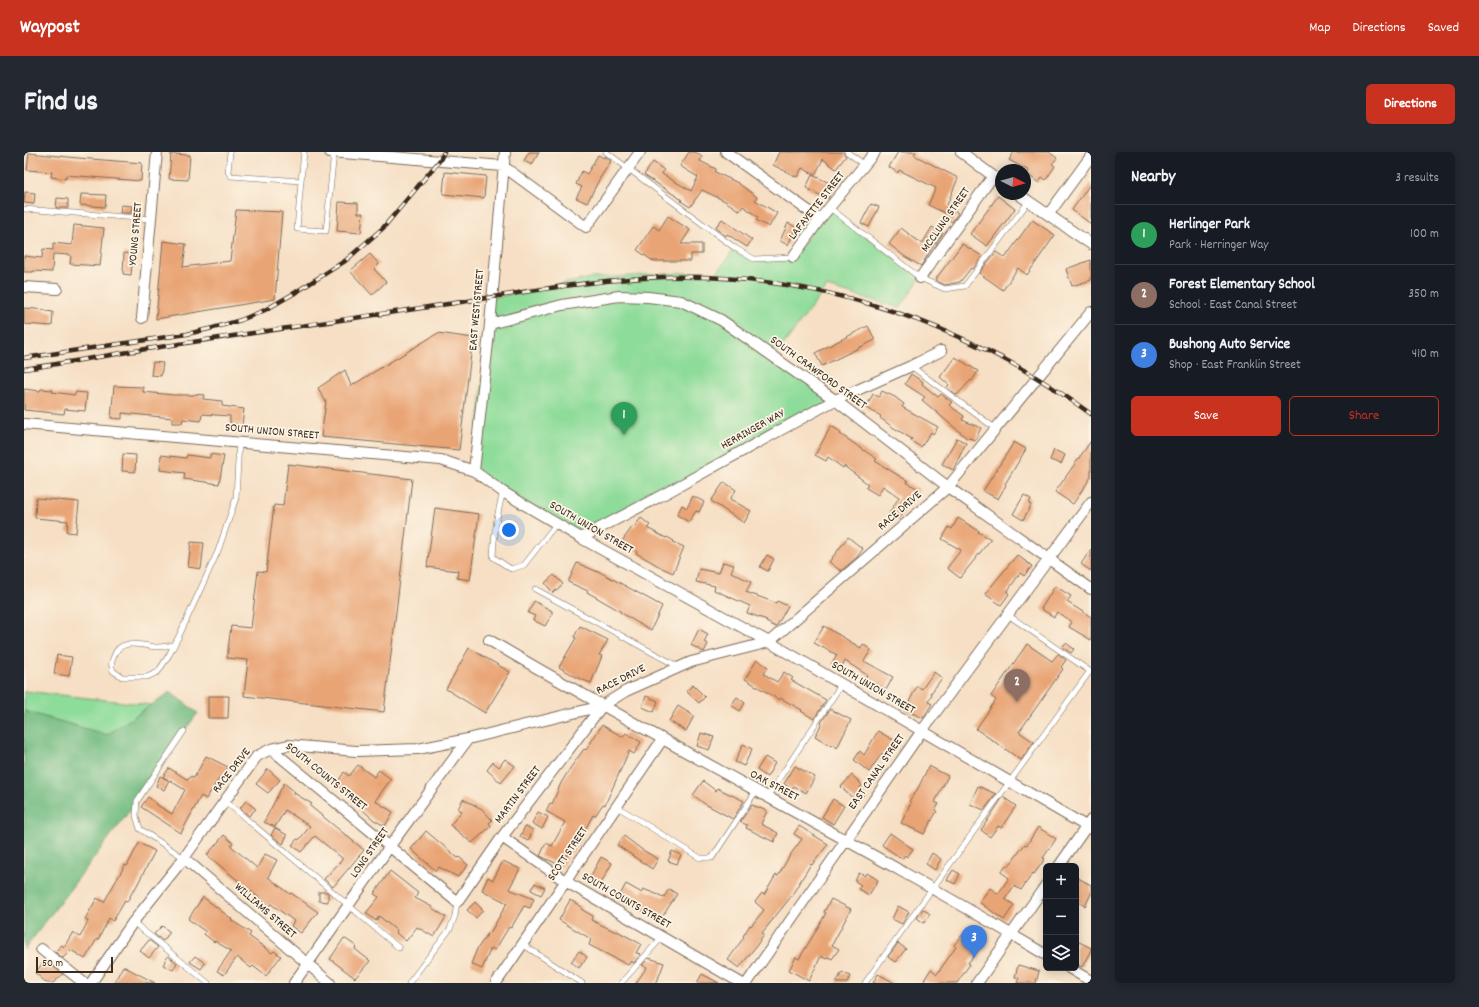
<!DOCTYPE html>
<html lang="en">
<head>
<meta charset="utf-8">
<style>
	body { margin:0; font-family:Dekko,sans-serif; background:#242831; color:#f1f3f6 }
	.controls { position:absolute; right:12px; bottom:12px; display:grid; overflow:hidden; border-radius:6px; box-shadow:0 2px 10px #0003 }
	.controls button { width:36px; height:36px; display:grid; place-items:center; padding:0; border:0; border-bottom:1px solid #363941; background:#171b24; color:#f1f3f6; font:20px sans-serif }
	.compass { position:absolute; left:971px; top:12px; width:36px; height:36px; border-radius:50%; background:#171b24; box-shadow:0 2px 10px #0003; rotate:96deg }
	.scale { position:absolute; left:12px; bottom:10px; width:77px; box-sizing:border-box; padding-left:4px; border:2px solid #3b2a1e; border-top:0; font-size:11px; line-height:14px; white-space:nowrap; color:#3b2a1e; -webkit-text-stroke:3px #fcf5e5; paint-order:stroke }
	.you { position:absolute; left:485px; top:378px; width:14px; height:14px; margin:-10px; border:3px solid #fff; border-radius:50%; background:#1a73e8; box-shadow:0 0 0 6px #1a73e833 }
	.badge { display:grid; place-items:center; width:26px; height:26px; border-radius:50%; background:#c8321e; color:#fff; font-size:13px; font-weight:700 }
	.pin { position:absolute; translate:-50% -33px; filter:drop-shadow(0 1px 2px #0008) }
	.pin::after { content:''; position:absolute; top:21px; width:14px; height:12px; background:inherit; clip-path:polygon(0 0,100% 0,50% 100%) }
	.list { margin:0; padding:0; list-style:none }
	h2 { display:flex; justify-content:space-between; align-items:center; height:52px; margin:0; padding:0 16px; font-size:17px }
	h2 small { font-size:13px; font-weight:400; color:#9ea1a6 }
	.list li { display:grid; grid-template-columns:26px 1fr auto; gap:12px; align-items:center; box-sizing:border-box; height:60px; padding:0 16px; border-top:1px solid #363941 }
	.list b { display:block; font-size:15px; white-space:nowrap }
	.list p { margin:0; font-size:13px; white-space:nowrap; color:#9ea1a6 }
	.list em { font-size:13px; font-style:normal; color:#9ea1a6 }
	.actions { display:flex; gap:8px; padding:12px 16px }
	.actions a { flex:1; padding:9px 0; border:1px solid #c8321e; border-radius:6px; text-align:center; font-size:14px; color:#c8321e }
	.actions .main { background:#c8321e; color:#fff }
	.icon { flex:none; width:22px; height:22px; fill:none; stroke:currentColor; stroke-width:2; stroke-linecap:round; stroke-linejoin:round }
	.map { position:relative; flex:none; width:1067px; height:831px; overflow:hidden; border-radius:6px }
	header { display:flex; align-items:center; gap:24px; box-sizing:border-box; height:56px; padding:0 20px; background:#c8321e; color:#fff }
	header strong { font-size:19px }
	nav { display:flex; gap:22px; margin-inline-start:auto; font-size:14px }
	.intro { display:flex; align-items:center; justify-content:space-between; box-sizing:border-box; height:96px; padding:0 24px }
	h1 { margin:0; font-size:28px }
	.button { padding:10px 18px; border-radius:6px; background:#c8321e; color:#fff; font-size:14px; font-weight:700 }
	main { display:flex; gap:24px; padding:0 24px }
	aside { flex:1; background:#171b24; border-radius:6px; box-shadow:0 2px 10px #0003 }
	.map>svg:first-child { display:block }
	.green { fill:#8edc9a; stroke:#64835c }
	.forest { fill:#72bc82; stroke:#567350 }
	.building { fill:#e9a474 }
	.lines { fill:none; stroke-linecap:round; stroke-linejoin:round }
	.service-casing { stroke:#7c6958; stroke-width:6 }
	.minor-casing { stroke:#7c6958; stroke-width:12 }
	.service { stroke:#fff; stroke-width:5 }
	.minor { stroke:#fff; stroke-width:10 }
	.rail-casing { stroke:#3b2a1e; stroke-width:4.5 }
	.rail { stroke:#fcf5e5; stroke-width:3; stroke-dasharray:9; stroke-linecap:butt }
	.labels { text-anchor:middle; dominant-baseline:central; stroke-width:3.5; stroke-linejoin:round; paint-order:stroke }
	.street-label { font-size:12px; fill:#3b2a1e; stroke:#fcf5e5 }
</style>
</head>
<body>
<header>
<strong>Waypost</strong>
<nav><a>Map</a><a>Directions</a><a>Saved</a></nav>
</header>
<div class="intro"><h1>Find us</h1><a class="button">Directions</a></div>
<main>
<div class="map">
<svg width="1067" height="831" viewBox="0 0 1067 831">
	<rect width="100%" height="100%" fill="#fcf5e5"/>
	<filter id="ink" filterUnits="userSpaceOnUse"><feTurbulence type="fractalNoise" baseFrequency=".025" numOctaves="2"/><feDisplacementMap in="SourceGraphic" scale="8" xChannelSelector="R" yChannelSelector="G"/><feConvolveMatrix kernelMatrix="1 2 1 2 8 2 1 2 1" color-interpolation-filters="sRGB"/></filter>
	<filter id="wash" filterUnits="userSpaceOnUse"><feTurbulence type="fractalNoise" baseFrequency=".012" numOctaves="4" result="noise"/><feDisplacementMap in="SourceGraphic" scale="16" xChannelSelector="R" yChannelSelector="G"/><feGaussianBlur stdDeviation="0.9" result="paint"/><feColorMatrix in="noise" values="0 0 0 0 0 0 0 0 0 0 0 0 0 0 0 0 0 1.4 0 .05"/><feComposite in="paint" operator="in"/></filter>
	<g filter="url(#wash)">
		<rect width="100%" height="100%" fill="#f6dfc4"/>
		<!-- green -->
		<path class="green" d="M806,56l90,70 -20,30 -73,-21 -53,70 61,43 -254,138 -107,-67 17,-173 100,-20 94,-5 31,1 19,-26 19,11 39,-2z
			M0,539l128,14 -44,30 -84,-24z"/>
		<!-- forest -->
		<path class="forest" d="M146,540l28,21 -14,18 -47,70 -113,149v-239l83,24z"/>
		<g id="blocks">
			<!-- building -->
			<path class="building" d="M505,0h10l-7,13 -8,-4z
				M665,0h6l7,5 -2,4 16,8 -1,3 23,11 19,14 -2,3 22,13 -8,14 -13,-7 2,-3 -15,-11 -3,5 -15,-10 -23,-11 -12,17 -9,-6 1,-1 -38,-25 9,-13 11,8 -2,4 29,17 7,-14 -18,-11z
				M755,0h64l3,4 -10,13 -13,-10 -8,16 -13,-7 -5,9 -24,-12z
				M874,0h18l-2,3 44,23 -11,27 11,8 -6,9 -8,-5 3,-3 -19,-9 8,-17 -37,-18 -1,3 -9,-6z
				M990,0h35l8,6 -5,6 3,2 -9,14 -4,-3 -3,6 -12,-9 2,-3 -20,-11z
				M5,1l49,5 64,5 -1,18 -75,-6v4l-15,-2 1,-5 -25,-2z
				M147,2l19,1 -2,25 -19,-1z
				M574,3l6,3 1,-2 6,5 -11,17 -13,25 -11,-5 6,-11 -6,-3 6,-13 5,3z
				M421,20l41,4 -2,22 -41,-4z
				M788,23l22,10 -6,14 -22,-11z
				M1067,31v41l-19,-14z
				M1,40l10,1 -1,11 -10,-1z
				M57,42l25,1 -1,12 -25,-2z
				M974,44l17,13 -28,37 -17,-12z
				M33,46l11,1v9h-12z
				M315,50l19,1v10h5l-2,20 -24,-2z
				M847,52l8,3 -10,20 -8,-4z
				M97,53l11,1 -1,7h-11z
				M212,58l46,2 -7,87 -119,20 7,-78 23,3 -3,23 47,-6z
				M644,64l22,14 -9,14h21v10h-11v7h-38l-16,-11 16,-24 6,4z
				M698,67l30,21 -5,7 -20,-13 -1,2 -11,-8z
				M1008,68l23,15 -28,40 -9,-7 -15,22 -24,-17 17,-21 9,6z
				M764,71l8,4 -8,18 -8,-4z
				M50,73l30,3 -4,38 -30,-2 1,-9 -18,-1 -1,18 -19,-1v1h-9v-16l18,2 1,-9 10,1v-7l19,2z
				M908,75l11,6 -7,11 -1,-1 -14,23 -17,-10 -15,-12 12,-16 21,16z
				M938,92l20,12 -9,13 -2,-1 -11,14 -15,3 -10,-5z
				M100,101l9,1 -2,21 -8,-1z
				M346,102l9,10 -5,5 12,13 -14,13 -22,-24z
				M1067,108v20l-19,6 -6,-17z
				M0,156l22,2v1l7,1 -1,14 -28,-2z
				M844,174l7,14 -53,26 -7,-13z
				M414,181l35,5 -14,112 -138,-13 5,-35 -8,-14 27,-18 6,16z
				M931,205l23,14 -6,10 -1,-1 -14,15 -10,-8 2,-2 -9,-8z
				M129,210l10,1 -2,13 -10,-1z
				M887,222l12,8 -1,2 16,13 3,-3 11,8 -3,3 15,11 -2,4 19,8 -6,12 -6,-2 -1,1 -46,-39 3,-3 -20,-13z
				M90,234l29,1v5l31,3h20l1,-1 9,1 -1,4 19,2v5l22,3 -2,16 -12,-2v-7l-28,-2 -1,7 -18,-2 -1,4h-10v-5l-50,-5v6l-11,-1z
				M0,237l16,2 1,-2 12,1 -1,2 23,3v-3l12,1 -2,18 -20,-2 -1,5 -40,-4z
				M858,239l13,6 9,7 -2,3 36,20 -5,7 -2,-2 -10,15 -10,-6 1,-2 -18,-11 -14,-10 1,-2 -15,-8 7,-14 6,3z
				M807,274l10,6 -1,2 37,25 -2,2 26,16 7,4 -1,2 12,6 -8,15 -2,-1 -10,16 -10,-5 10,-17 -16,-11 -5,9 -12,-7 2,-4 -24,-18 -1,2 -15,-11 -2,4 -11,-6z
				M933,286l9,5 -13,27 -11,-6z
				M1067,289v36l-18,27 -18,-12z
				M990,290l12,7 -21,35 1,1 -8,14 -15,-8z
				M1030,298l11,5 -4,9 -11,-4z
				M99,302l13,1 -1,17 -13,-1z
				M186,302l14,2 -5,28 -35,-5 1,-6 -25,-3 1,-15 25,3 1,-3 23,3z
				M264,312l124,15 -28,233 -140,-16 4,-36 -21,-2 4,-32 20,2 7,-57 8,1 8,-67 9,1z
				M700,330l12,8 -6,9 21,12 -7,12 -33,-22z
				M1000,343l7,4 -2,5 2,1 -8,15 -10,-6z
				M669,344l11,6 -5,10 -3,-1 -7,11 -12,-7 5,-10 5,3z
				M12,346l43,4 -3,31 -9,-1 1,-11 -33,-3z
				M411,356l44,6 -9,66 -13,-2 1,-7 -31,-4z
				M617,366l9,7 -3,3 19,10 1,-1 7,4 -1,1 11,5 -11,26 -11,-5 -26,-15 1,-2 -15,-10 11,-15 1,1z
				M934,366l21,13 -1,1 13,7 -31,39 -13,-10 14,-18 -19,-11 7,-12 3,2z
				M824,385l15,12 -6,8 -16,14 -12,-9z
				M167,390l13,1 -3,26 -13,-2z
				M1067,397v22l-10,-7z
				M743,403l7,4 -6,12 -8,-4z
				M993,403l15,11 -8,10 -4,-3 -13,19 2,2 -8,11 -16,-11z
				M699,410l11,3 -3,7 20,10 -5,10 30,11 1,-2 11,5 -12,21 -10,-5 1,-2 -20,-7 3,-7 -36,-16 1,-4 -19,-4 3,-13 20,4z
				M553,411l21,9v-1l64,35 -11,24 -13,-7 -18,-11v-1l-33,-19 1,-1 -20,-9z
				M530,423l9,9 -10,9 -8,-10z
				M1031,434l16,10 -4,6 24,15v23l-22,-13 3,-5 -15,-10 -3,5 -13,-8z
				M510,449l18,10v3l-7,12 -12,-6 2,-4 -7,-3z
				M556,474l28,14 -9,15 3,1 -11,27 -13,-5 -19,-11 17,-29 -2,-1z
				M800,474l37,22 2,-4 8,6 -7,11 29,16 -7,13 -21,-11 2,-4 -22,-14 -4,8 -9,-5 5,-9 -23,-12z
				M675,477l9,5 -4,8 4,2 -4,8 -13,-7z
				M1042,491l8,6 -3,4 -9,-6z
				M1003,492l25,17 6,-7 8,6 -5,7 2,2 -44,63 15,10 -13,18 -45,-31 20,-29 -5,-4z
				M445,496l41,24 -25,41 -39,-24z
				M33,503l15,2 -3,19 -15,-2z
				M733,508l11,7 -4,7 13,8 7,-10 9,6 -2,2 35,20 -12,19 -13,-8 1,-1 -22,-12 -1,2 -34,-21z
				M910,520l8,6 -11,15 1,1 -4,8 4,2 -9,14 -18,-8 12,-24 5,3z
				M669,533l12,12 -6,6 -13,-12z
				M184,544h21l-1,22h-20z
				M622,544l12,5 -4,11 -12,-5z
				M713,545l8,6 -5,8 -9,-6z
				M654,554l16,10 -8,15 -17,-10z
				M806,557l21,11 -14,28 -5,-4 -1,2 -16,-10 7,-12 -1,-1z
				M578,573l21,12 3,-4 15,9 -7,12 -5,-3 -24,54 -2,-1 -8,12 -2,-1 -20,37 -4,-2 -7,16 -22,-10 6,-13 6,3 13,-24 -19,-11 4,-8 2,1 9,-21 10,-16 13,-18 2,1z
				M854,579l17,10 -8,15 -5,-3 -13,19 -15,-12 6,-9 4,4z
				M677,581l13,4 -5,13 -12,-4z
				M719,592l9,5 -8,17 -9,-4z
				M182,604l22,11 -6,11 -2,-1 -14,22 -5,-3 -20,37 -40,-26 7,-10 9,7v1l15,9 13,-24 -16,-10 -5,10 -8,-4 4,-10 8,4 -5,-3 6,-9 19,12 3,-4 3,2z
				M741,605l10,6 -8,14 -10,-7z
				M481,607l10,7 -14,17 -14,-13 6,-8 6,5z
				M334,613l16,12 5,-7 12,9 -16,22 18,11 -8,14 -11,-6 -18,-16 3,-5 -23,-14 8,-13 5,4z
				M771,614l20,11 -9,16 -12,-7 -2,3 -8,-5z
				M905,614l19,10 -13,26 4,2 -4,6 2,1 -13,23 -23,-11 10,-20 -2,-2 8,-11z
				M244,617l12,11 -12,13 -12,-9z
				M828,623l10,10 -2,3 5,5 -8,9 -16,-15z
				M679,629l13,10 1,-3 27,13 -11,18 -28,-15 -12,-9z
				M260,631l11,9 -1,1 18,11 -2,2 54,44 -31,37 -9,-8 18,-19v-2l-27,-22 -14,16 -9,-7 5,-6 2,1 11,-14 -25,-16 -10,17 -11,-5z
				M954,634l18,8 -12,16 -14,-6z
				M979,645l13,9 -15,22 -3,-2 -8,11 -9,-7z
				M439,647l19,10 10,11 -3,3 2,3 -19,17 -22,-18 12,-14 -4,-2z
				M809,647l11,7 -11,18 -11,-7z
				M222,649l10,8 -7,7 -9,-8z
				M728,653l15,6 -6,13 17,9 -4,9 -28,-14 1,-3 -7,-3z
				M514,660l10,5 -6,12 -10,-6z
				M501,674l8,4 -5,11 -8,-4z
				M775,674l29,18 -16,21 -1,-1 -21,34 -28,35 2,1 -7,11 -18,23 -11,-8 16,-23 -1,-1 7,-11 1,1 13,-16 -9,-8 7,-9 2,2 12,-20 2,1 12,-21 12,-16 -8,-5z
				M1014,675l18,12 -13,19 2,1 -11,15 -1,-1 -12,17 -7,-4 -9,13 9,6 -10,15 -25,-18 11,-14 8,6 11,-16 -8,-6 5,-7 2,2 17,-23 2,1z
				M251,676l12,7 -4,9 -12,-9z
				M402,679l32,27 1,-1 9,8 -10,12 -19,-10 -3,4 -25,-22z
				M866,681l23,16 -6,8 -2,-2 -3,4 -20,-14z
				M200,683l9,8 -2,3 26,22 8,-14 12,6 -9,17 22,17 1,-1 27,19 -17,21 -10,-7 3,-5 -23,-17 -2,2 -62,-51z
				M600,684l17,13 17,10 -6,10 -35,-24z
				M115,691l16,8 -20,38h-1l-7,13 -2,-1 -12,20 -4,-3 -11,22 -1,-1 -12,20 -14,-9 -8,8 -8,-6 7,-7 2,2 9,-15 7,5 8,-16 -3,-2 12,-21 7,4 21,-37 2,1z
				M648,699l9,4 -4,9 -9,-3z
				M908,701l9,6 -6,11 -9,-6z
				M577,705l11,6 -12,22 -11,-6z
				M479,709l17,8 -11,20 25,10 -4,9 -6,-2 -13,22 -2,-1 -14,23 -4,-2 -9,21 -11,-5 6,-15 12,-17 1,1 17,-30 -25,-13 6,-13 5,3z
				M929,718l7,4 -5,10 -8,-4z
				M366,719l28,22 -3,5 17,9v1l14,9 -12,20 -17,-10 -11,14 -10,-8 1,-2 -18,-15 -3,5 -10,-8 13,-16 -5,-3z
				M835,721l6,3 2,-3 11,7 -9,15 -11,-6 3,-4 -6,-4z
				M1052,725l15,8v9l-6,12 -9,-5z
				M511,731l10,5 -4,7 -10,-5z
				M602,732l16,9 1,-4 21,8 5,-8 8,5 -18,28 -7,-5 1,-2 -23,-9v1l-13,-7z
				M295,740h7l2,1v9l-9,-1z
				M179,745l29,22 -1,1 20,13 -2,3 23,17 2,-2 7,5 -15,20 -13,-10 -2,2 -14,-11 -13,18 -7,-4 14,-20 -16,-10 -1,1 -10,-8 2,-2 -18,-13z
				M807,747l20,10 -19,36 7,4 -7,10 -4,-2 -2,2 -5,-3 -12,25 -20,-11 7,-13 3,2 15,-25 12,-21 -2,-1z
				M546,748l12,7 -1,2 12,7 -2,4 25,12 1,-1 24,13 -5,9 5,1 -7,9 -3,-2 -3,4 -39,-20 2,-6 -32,-19z
				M451,750l8,8 -7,8 -9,-8z
				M874,754l11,6 -7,12 -10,-5z
				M899,757l7,5 -6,9 -7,-5z
				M138,774l8,6 -7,9 -9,-7z
				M941,780l17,14 -14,17 2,1 -13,19h-28l-5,-3 7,-11 6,5 19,-27 -2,-2z
				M320,786l12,8 -1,3 15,12 -15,17 -25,-19z
				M125,788l9,7 -9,11 -9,-7z
				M1055,790l12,6v2l-9,17 -6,-3v-16z
				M874,791l8,6 -11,13 -7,-5z
				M555,799l8,6 -8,11 -8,-6z
				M144,804l9,7 -4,7 -10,-5z
				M171,804l10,7 -4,6 -11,-7z
				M625,806l15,5 -6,16 -3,4h-19l11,-16 -5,-2z
				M21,808l18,14 -10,9h-6l-12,-10z
				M994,813l21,6 -3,12h-19l2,-5 -4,-1z
				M99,814l32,17h-41z
				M818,820l8,4 -3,7h-11z
				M678,822l17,9h-22z
				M854,822l17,9h-22z"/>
		</g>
	</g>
	<g filter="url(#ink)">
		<use href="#blocks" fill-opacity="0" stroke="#7c6958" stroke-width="1"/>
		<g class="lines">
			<!-- service casing -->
			<g class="service-casing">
				<path id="service" d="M206,0l-2,20 3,4 70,5 3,-29
					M582,0l129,96 19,11 39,-2
					M823,0l18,13
					M277,29l-4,48 29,2 8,-79
					M806,56l90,70 25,11 20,-3 64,-85
					M0,57l126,10
					M887,214l85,63
					M479,340c-6,21 -9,43 -10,65l18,12 13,-4 33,-42
					M511,437l144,78
					M984,463l83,57
					M150,493c-7,1 -13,2 -19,2 -15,-2 -35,-9 -41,9 -3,6 -3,9 -1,15l9,6h25l11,-5 11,-17 10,-19 39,-85 18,-53 3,-56
					M743,645l74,-112
					M201,649l174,147
					M592,654l84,52h12l44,-67
					M160,706l-44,-29 -4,-13 1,-15 47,-70
					M109,770l75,61
					M498,792l60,39
					M385,831l41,-54 5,-13 2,-14
					M597,831l41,-46
					M841,831c74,-105 150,-208 225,-312"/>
			</g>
			<!-- minor casing -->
			<g class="minor-casing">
				<path id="minor" d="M306,0l173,14 83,61 54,-75
					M702,0l94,67
					M937,0l40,30
					M994,42l73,50
					M1024,63l43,-59
					M769,105l27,-38 55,-67
					M896,126l73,-102
					M0,135l33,2
					M118,166l15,-166
					M466,172l72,-19 57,-9 29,1 33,4 40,19 114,80 113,87 143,102
					M0,272l417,36 33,11 29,21 78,46 188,104 322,187
					M450,319l16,-147 15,-172
					M557,386l87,-46 167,-92 76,-34 30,-15
					M465,488c184,109 374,205 557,315
					M247,597l186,153 45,-65 100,-131
					M478,685l63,44 176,102
					M160,706l146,125
					M1035,714l32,-46
					M17,797l43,34
					M1045,816l22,13
					M67,831l42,-61 51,-64 73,-102 14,-7 17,-4 68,6 62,-2 50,-10 134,-33 24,-15 65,-29 78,-20 179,-155 143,-175
					M270,831l96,-137 78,-107
					M472,831l166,-243
					M723,831l174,-251 170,-230
					M953,831l69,-98"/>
			</g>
			<!-- service -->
			<use href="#service" class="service"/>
			<!-- minor -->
			<use href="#minor" class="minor"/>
			<!-- rail casing -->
			<g class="rail-casing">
				<path id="rail" d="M0,206l163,-24 26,-6 28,-8 24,-10 28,-16 52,-33 38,-33 57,-68 4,-8
					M0,217c48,-7 95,-16 142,-23 90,-14 180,-27 269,-40 69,-10 139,-24 209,-28 124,-8 248,22 358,80 31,16 61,36 89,56"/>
			</g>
			<!-- rail -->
			<use href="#rail" class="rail"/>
		</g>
	</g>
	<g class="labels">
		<!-- street labels -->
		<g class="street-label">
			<text transform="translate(793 54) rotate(-52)">LAFAYETTE STREET</text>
			<text transform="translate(922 68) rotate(-55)">MCCLUNG STREET</text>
			<text transform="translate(112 82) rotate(-85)">YOUNG STREET</text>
			<text transform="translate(453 158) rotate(-85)">EAST WEST STREET</text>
			<text transform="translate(794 221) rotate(36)">SOUTH CRAWFORD STREET</text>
			<text transform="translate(729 278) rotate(-29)">HERRINGER WAY</text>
			<text transform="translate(248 280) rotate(5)">SOUTH UNION STREET</text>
			<text transform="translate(876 359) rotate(-41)">RACE DRIVE</text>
			<text transform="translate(567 376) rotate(30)">SOUTH UNION STREET</text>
			<text transform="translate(597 528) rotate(-27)">RACE DRIVE</text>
			<text transform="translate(849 536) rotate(30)">SOUTH UNION STREET</text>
			<text transform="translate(208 619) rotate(-52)">RACE DRIVE</text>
			<text transform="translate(853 620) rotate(-55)">EAST CANAL STREET</text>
			<text transform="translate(302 625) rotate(39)">SOUTH COUNTS STREET</text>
			<text transform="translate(750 634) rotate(28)">OAK STREET</text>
			<text transform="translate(494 643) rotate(-53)">MARTIN STREET</text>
			<text transform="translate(346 701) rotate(-55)">LONG STREET</text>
			<text transform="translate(544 702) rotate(-56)">SCOTT STREET</text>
			<text transform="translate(602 749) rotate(30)">SOUTH COUNTS STREET</text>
			<text transform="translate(241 759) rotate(41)">WILLIAMS STREET</text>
		</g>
	</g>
</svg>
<div class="controls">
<button>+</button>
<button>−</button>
<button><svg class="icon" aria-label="layers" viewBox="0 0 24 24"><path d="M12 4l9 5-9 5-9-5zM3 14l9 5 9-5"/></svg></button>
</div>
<svg class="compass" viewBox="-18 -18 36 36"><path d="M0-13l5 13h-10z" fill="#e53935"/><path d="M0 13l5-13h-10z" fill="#9ea1a6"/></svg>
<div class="scale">50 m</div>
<div class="you"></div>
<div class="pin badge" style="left:600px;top:283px;background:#2e9e5b">1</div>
<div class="pin badge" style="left:993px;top:550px;background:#8d6e63">2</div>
<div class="pin badge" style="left:950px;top:806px;background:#3f7fe0">3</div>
</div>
<aside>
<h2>Nearby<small>3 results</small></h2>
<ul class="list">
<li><span class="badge" style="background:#2e9e5b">1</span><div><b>Herlinger Park</b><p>Park · Herringer Way</p></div><em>100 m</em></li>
<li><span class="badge" style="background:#8d6e63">2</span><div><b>Forest Elementary School</b><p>School · East Canal Street</p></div><em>350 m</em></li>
<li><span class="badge" style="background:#3f7fe0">3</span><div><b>Bushong Auto Service</b><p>Shop · East Franklin Street</p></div><em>410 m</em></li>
</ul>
<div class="actions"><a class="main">Save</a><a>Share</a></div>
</aside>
</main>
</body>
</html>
